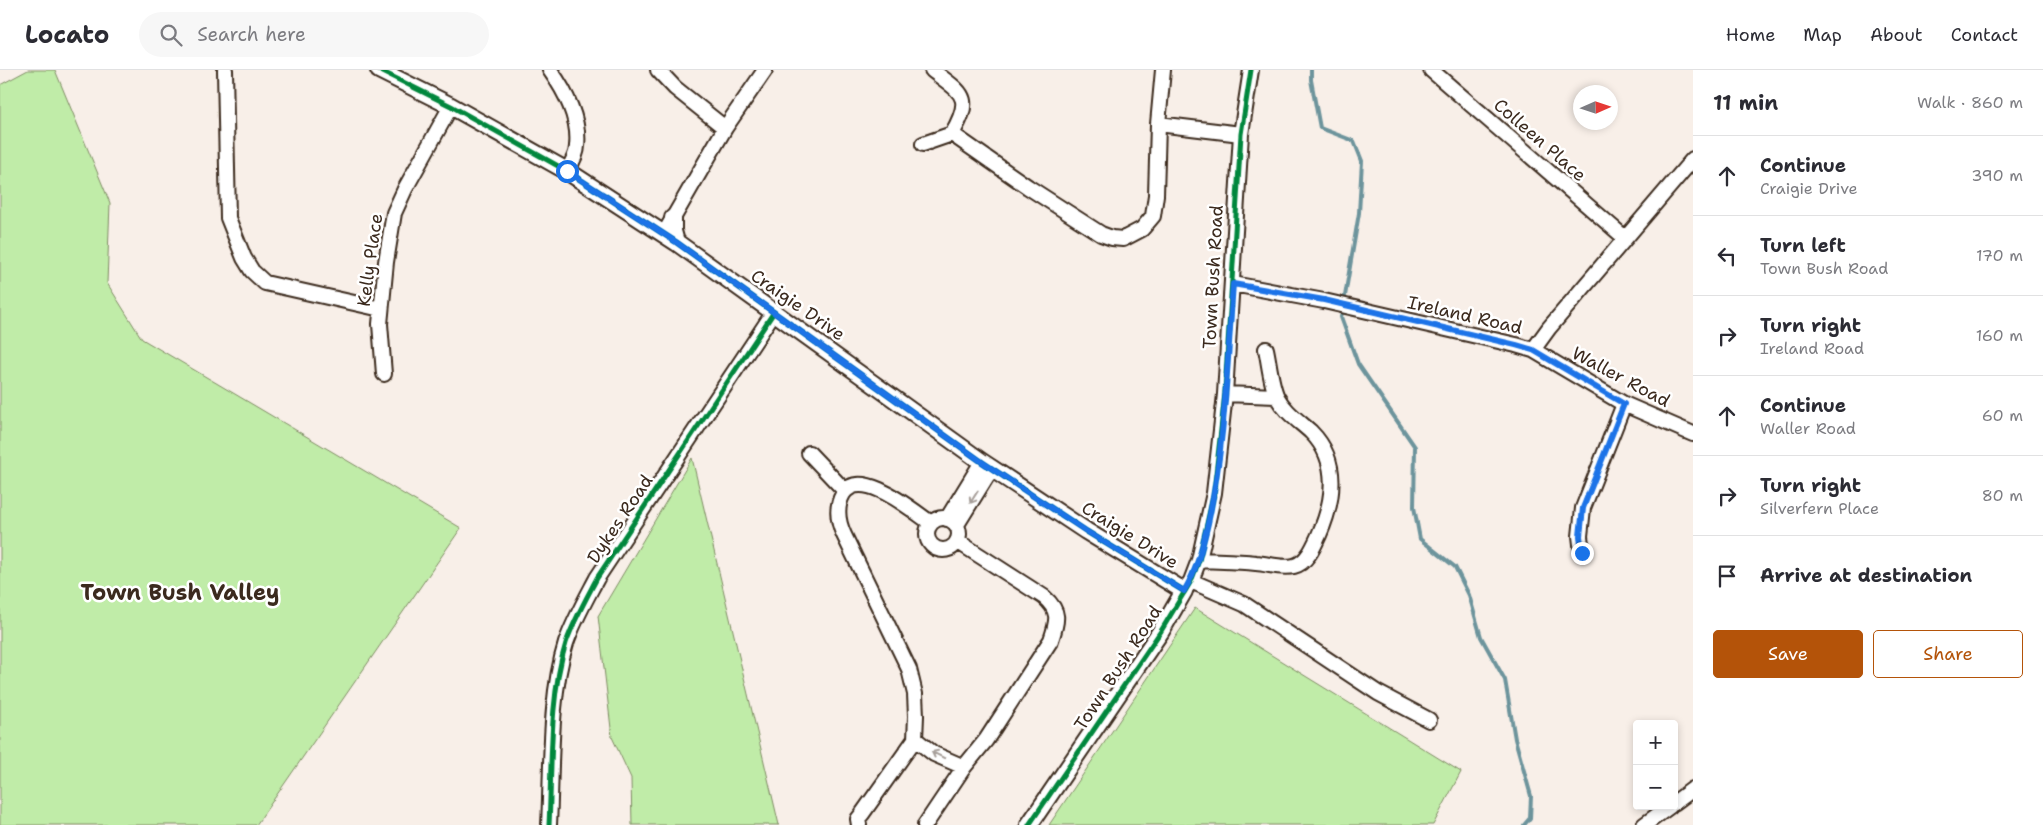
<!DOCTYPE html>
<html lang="en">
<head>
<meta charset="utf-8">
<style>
	body { margin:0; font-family:"Shantell Sans",sans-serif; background:#f7f7f7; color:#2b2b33 }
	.controls { position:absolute; right:15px; bottom:15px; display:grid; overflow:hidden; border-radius:5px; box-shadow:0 2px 8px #0003 }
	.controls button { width:45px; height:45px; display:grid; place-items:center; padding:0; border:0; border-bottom:1px solid #e1e1e2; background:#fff; color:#2b2b33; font:25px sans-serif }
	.compass { position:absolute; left:1573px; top:15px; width:45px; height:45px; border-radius:50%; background:#fff; box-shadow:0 2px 8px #0003; rotate:87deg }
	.stop { position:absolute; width:15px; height:15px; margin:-11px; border:4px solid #1a73e8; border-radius:50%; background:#fff }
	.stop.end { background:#1a73e8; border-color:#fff; box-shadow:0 1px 5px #0008 }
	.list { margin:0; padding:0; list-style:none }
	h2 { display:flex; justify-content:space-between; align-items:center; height:65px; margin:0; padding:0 20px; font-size:21px }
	h2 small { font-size:16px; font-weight:400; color:#7c7c81 }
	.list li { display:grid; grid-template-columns:32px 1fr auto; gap:15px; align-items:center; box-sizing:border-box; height:80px; padding:0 20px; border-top:1px solid #e1e1e2 }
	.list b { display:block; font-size:19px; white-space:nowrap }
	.list p { margin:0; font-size:16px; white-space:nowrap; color:#7c7c81 }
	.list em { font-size:16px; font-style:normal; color:#7c7c81 }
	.actions { display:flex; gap:10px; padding:15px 20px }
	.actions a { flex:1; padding:11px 0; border:1px solid #b45309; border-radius:5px; text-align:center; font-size:18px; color:#b45309 }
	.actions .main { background:#b45309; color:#fff }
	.icon { flex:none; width:28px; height:28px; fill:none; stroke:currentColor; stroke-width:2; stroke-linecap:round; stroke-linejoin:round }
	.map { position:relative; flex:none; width:1693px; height:755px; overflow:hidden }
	header { display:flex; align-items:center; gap:30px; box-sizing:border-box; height:70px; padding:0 25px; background:#fff; border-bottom:1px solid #e1e1e2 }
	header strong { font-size:24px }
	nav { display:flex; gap:28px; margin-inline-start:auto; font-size:18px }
	.search { width:350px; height:45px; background:#f7f7f7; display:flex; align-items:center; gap:12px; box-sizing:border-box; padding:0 18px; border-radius:28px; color:#7c7c81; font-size:19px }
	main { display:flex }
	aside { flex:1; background:#fff }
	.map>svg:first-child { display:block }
	.green { fill:#c0eca8; stroke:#7e8b63 }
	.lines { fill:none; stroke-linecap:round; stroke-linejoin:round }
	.stream { stroke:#6d949c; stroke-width:4 }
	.minor-casing { stroke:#3b2a1e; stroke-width:18 }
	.tertiary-casing { stroke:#3b2a1e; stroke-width:20 }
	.minor { stroke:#fff; stroke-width:14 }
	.tertiary { stroke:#fff; stroke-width:16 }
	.cycleway-casing { stroke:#fff; stroke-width:8 }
	.cycleway { stroke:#00873e; stroke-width:5 }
	.oneway { stroke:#a79f9a }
	.route { stroke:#1a73e8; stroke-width:6 }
	.labels { text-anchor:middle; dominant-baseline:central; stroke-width:5; stroke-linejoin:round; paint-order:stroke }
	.street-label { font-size:18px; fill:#3b2a1e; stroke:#fff }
	.district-label { font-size:22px; font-weight:bold; fill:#3b2a1e; stroke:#fff }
</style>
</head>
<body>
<header>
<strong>Locato</strong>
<div class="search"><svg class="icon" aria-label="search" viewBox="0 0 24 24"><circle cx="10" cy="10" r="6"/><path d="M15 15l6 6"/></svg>Search here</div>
<nav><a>Home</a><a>Map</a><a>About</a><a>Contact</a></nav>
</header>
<main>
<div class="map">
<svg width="1693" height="755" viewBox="0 0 1693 755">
	<rect width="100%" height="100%" fill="#f8efe8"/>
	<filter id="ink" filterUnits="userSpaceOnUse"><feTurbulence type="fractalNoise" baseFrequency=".02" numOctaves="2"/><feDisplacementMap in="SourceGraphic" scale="10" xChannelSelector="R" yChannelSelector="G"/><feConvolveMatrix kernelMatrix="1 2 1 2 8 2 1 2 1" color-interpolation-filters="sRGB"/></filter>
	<g filter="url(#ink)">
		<!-- green -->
		<path class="green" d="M28,0h27l55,133 -3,80 35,56 319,189 -205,297h-256v-740z
			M692,388l87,367h-147l-1,-47 -19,-41 -14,-121z
			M1195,538l266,164 -28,53h-384z"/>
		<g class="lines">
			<!-- stream -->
			<path class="stream" d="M1311,0v10l9,48 34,13 8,20 -3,52 -15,89
				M1343,239l-2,8 17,47 57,83 -1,60 6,32 35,28 14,28 12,42 24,43 10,59 16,57 -1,22 -6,7"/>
			<!-- minor casing -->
			<g class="minor-casing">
				<path id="minor" d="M225,0l3,148 16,40 8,13 13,12 116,26
					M550,0c15,21 30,49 27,76 0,8 -5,17 -10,25
					M658,0l17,18 50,40
					M1431,0l194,168
					M1158,54l83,10
					M952,64l76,53 73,47 11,4 11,1 19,-10 11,-13 3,-21 2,-71 5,-54
					M923,74l29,-10c22,-39 10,-40 -20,-64
					M668,157l57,-99 40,-58
					M1233,214l91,17 192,44 17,5 16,-22 144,-169
					M1533,280l91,54 69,30
					M384,304l-4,-50 6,-62 8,-49 11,-24 46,-83
					M1225,324l51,2
					M809,383l36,38
					M927 464a16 16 0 1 1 32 0a16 16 0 1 1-32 0Z
					M947,449l35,-57
					M956,456l36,-58
					M1582,483l-2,-17 3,-28 41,-104
					M1199,490c19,1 38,1 57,3 13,1 25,6 38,3 13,-3 20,-20 25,-31 15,-34 21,-74 -8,-103 -12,-11 -26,-20 -34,-35 -6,-12 -8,-35 -11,-48
					M1191,511l53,23 134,89 51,27
					M1184,521l7,-10 8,-21 15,-67 11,-99 16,-260 10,-64
					M915,669l19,15 30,13
					M1674,733l19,-14
					M549,755c3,-57 0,-128 17,-182 8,-23 20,-44 31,-65l177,-266
					M859,755l-1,-6 4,-5 53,-75 1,-23 -1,-22 -6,-25 -65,-134c-6,-13 -9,-27 -1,-41 18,-28 70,17 88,29
					M925,755l39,-58 22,-27 65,-100c7,-20 9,-29 -7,-43l-87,-56
					M1644,755l26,-19"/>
			</g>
			<!-- tertiary casing -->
			<g class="tertiary-casing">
				<path id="tertiary" d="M379,0l72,36 116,65 109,71 306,220 104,69 98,60 -23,40 -132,194
					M673,148v13l3,11"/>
			</g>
			<!-- minor -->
			<use href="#minor" class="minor"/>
			<!-- tertiary -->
			<use href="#tertiary" class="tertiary"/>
			<!-- cycleway casing -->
			<g class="cycleway-casing">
				<path id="cycleway" d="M379,0l72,36 116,65 109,71 306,220 104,69 98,60
					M549,755c3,-57 0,-128 17,-182 8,-23 20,-44 31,-65l177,-266
					M1029,755l132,-194 30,-50 8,-21 15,-67 11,-99 16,-260 10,-64"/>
			</g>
			<!-- cycleway -->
			<use href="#cycleway" class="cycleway"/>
		</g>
		<!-- one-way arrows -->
		<defs><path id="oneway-shaft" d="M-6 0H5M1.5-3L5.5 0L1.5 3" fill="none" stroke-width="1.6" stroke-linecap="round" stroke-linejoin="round" transform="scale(1.25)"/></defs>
		<g class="oneway">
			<use href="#oneway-shaft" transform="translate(974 427) rotate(122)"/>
			<use href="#oneway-shaft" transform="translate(938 685) rotate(-153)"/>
		</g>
	</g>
	<g class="lines" filter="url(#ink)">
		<!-- route -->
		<path class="route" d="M567,101l109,71 306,220 104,69 98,60c13,-21 18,-43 24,-68 17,-78 19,-159 25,-239l91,16 192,45 17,5 91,54 -41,104 -3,28 2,17"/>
	</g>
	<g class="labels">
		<!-- street labels -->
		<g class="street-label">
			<text transform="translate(1540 70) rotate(41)">Colleen Place</text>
			<text transform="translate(370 190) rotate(-82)">Kelly Place</text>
			<text transform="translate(1213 207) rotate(-87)">Town Bush Road</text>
			<text transform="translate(798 235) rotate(35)">Craigie Drive</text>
			<text transform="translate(1465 245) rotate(13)">Ireland Road</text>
			<text transform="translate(1621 307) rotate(28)">Waller Road</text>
			<text transform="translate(620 449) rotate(-56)">Dykes Road</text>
			<text transform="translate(1130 465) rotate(32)">Craigie Drive</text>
			<text transform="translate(1118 598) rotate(-57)">Town Bush Road</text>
		</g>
		<!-- district labels -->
		<g class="district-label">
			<text x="180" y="522">Town Bush Valley</text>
		</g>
	</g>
</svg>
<div class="controls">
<button>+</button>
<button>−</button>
</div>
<svg class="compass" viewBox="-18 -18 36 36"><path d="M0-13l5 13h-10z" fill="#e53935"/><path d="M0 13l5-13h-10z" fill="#7c7c81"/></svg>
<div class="stop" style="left:567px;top:101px"></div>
<div class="stop end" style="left:1582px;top:483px"></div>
</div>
<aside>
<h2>11 min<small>Walk · 860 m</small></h2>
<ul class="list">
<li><svg class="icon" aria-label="ahead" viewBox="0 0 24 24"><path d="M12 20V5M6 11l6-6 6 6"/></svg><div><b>Continue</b><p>Craigie Drive</p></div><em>390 m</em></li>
<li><svg class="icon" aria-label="left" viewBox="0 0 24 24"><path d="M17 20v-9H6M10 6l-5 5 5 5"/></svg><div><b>Turn left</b><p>Town Bush Road</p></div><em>170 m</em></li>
<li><svg class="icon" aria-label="right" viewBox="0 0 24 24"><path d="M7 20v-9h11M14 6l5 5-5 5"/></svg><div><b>Turn right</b><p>Ireland Road</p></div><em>160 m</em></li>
<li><svg class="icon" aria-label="ahead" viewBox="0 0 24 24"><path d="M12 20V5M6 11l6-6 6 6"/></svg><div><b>Continue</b><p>Waller Road</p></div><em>60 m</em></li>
<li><svg class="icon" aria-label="right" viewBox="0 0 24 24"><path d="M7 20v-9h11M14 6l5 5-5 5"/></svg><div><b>Turn right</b><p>Silverfern Place</p></div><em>80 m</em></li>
<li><svg class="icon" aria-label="arrive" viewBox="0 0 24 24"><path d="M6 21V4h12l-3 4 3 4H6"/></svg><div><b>Arrive at destination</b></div></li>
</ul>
<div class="actions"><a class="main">Save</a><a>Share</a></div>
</aside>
</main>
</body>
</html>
